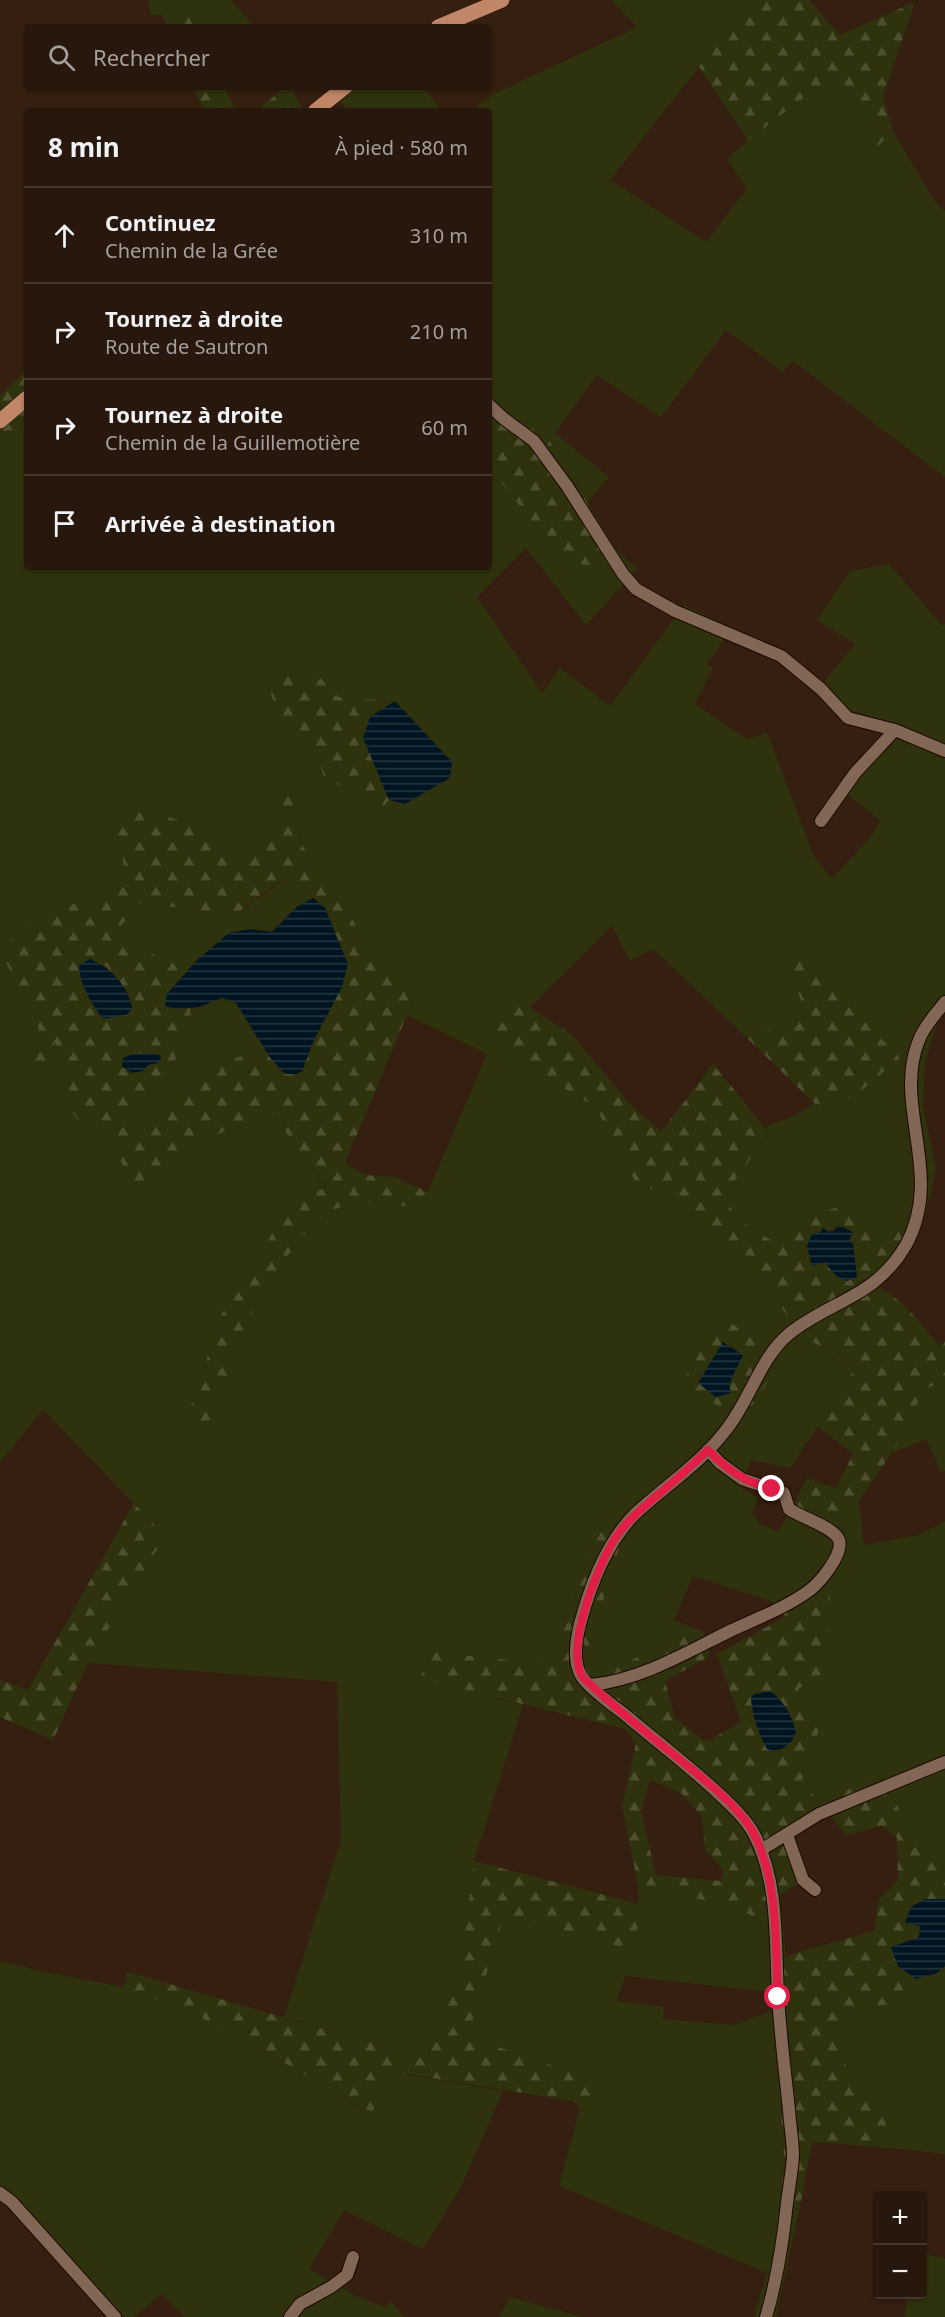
<!DOCTYPE html>
<html lang="fr">
<head>
<meta charset="utf-8">
<style>
	body { margin:0; font-family:"Noto Sans",sans-serif; background:#302015; color:#f1f3f6 }
	.controls { position:absolute; right:18px; bottom:18px; display:grid; overflow:hidden; border-radius:6px; box-shadow:0 2px 4px #0004 }
	.controls button { width:54px; height:54px; display:grid; place-items:center; padding:0; border:0; border-bottom:2px solid #44362d; background:#28170c; color:#f1f3f6; font:30px sans-serif }
	.stop { position:absolute; width:18px; height:18px; margin:-14px; border:4px solid #e11d48; border-radius:50%; background:#fff }
	.stop.end { background:#e11d48; border-color:#fff; box-shadow:0 2px 6px #0008 }
	.list { margin:0; padding:0; list-style:none }
	h2 { display:flex; justify-content:space-between; align-items:center; height:78px; margin:0; padding:0 24px; font-size:26px }
	h2 small { font-size:20px; font-weight:400; color:#a59f9d }
	.list li { display:grid; grid-template-columns:39px 1fr auto; gap:18px; align-items:center; box-sizing:border-box; height:96px; padding:0 24px; border-top:2px solid #44362d }
	.list b { display:block; font-size:22px; white-space:nowrap }
	.list p { margin:0; font-size:20px; white-space:nowrap; color:#a59f9d }
	.list em { font-size:20px; font-style:normal; color:#a59f9d }
	.icon { flex:none; width:33px; height:33px; fill:none; stroke:currentColor; stroke-width:2; stroke-linecap:round; stroke-linejoin:round }
	.map { position:relative; flex:none; width:945px; height:2317px; overflow:hidden }
	.search { position:absolute; background:#28170c; box-shadow:0 2px 4px #0004; left:24px; top:24px; width:468px; height:66px; display:flex; align-items:center; gap:15px; box-sizing:border-box; padding:0 21px; border-radius:6px; color:#a59f9d; font-size:22px }
	.panel { position:absolute; background:#28170c; box-shadow:0 2px 4px #0004; left:24px; top:108px; width:468px; height:462px; border-radius:6px }
	.map>svg:first-child { display:block }
	.green { fill:#2f330d; fill-rule:evenodd }
	.forest { fill:url(#forest-firs); fill-rule:evenodd }
	.water { fill:url(#water-rules) }
	.lines { fill:none; stroke-linecap:round; stroke-linejoin:round }
	.minor-casing { stroke:#1c0800; stroke-width:14 }
	.major-casing { stroke:#1c0800; stroke-width:16 }
	.minor { stroke:#826756; stroke-width:12 }
	.major { stroke:#bf8767; stroke-width:15 }
	.route { stroke:#e11d48; stroke-width:8 }
</style>
</head>
<body>
<div class="map">
<svg width="945" height="2317" viewBox="0 0 945 2317">
	<defs>
		<pattern id="forest-firs" width="22" height="20" patternUnits="userSpaceOnUse" patternTransform="scale(1.5)"><rect width="22" height="20" fill="#2f330d"/><path d="M5 1l3.5 6h-7zM16 11l3.5 6h-7z" fill="#4d4f2f"/></pattern>
		<pattern id="water-rules" width="6" height="5" patternUnits="userSpaceOnUse" patternTransform="scale(1.5)"><rect width="6" height="5" fill="#001521"/><path d="M0 2.5h6" fill="none" stroke="#253640"/></pattern>
	</defs>
	<rect width="100%" height="100%" fill="#351f10"/>
	<!-- green -->
	<path class="green" d="M148,0h83l24,27h-61l-10,-19 -22,7h-11z
		M611,0h147l-59,67 -89,113 96,62 41,-53 -20,-30 21,-19 87,-67 23,24 19,49 16,-15 40,68 12,12v266l-152,-116 -10,11 -57,-42 -65,87 -64,-42 -42,58 54,44 -22,25 -36,-59 -62,-37v-295h-19l24,-17 143,-67z
		M336,87h87l19,24h-94l-15,-21z
		M27,417v150h462v-100l1,1 74,94 39,5 12,-19 22,21 -51,56 -60,-77 -49,49 65,96 18,-25 50,38 74,-101 48,23 -26,37 7,3 -18,36 53,36 19,-8 47,125 18,22 38,-41 10,-18 -34,-27 40,-48 12,-8 5,-12 -56,-15 -24,-27 32,-39 -38,-24 33,-49 39,-7 53,61 3,-1v389l-8,10 -12,40 -2,43 13,63 -11,47 -26,3 -19,25 -26,-42 -74,44 -45,-29 -11,-23 45,-60 -4,-7 31,-12 18,-12 17,4 27,-14 -60,-139 -8,17 16,43 -17,13 -46,7 -90,-85 -23,12 -18,-35 -82,81 -14,-11 -26,48 107,64 13,31 27,45 35,13 62,53 73,89 50,28 -67,101 -39,-8 -10,28 17,10 -6,14 8,12 18,8 15,-26 51,17 15,-22 5,44 55,-10 26,-14v348l-34,-40 -31,-52 -61,26 -18,-24 12,-27 6,-24 -21,-39 15,-110 -37,24 -83,-27 -19,44 4,19 -70,32 -16,-4 -5,-13 34,-112 -21,-10 -20,42 -25,85 -25,3 -100,-10 -10,26 103,27 -49,156 -13,105 -34,93 -143,-42 57,-177 -4,-158 -249,-19 77,-128 -122,-125 -43,52v-1019zM279,787l22,49 -1,6 82,122 36,25 -11,26 80,39 -59,138 -1,16 -69,-6 -30,9 -26,25 -45,64 -49,124 -24,3 38,-114 30,-42 33,-61 41,-22 -57,-80 -78,40 -28,25 -19,21 -18,-23 -33,-62 -31,-14 9,-12 -16,-40 -18,35 -14,-15 16,-35 5,-117 46,-11 43,-20 -9,-7 -1,-30 67,-17 53,34 36,-35z
		M290,876l23,22c-17,9 -29,19 -41,34l-22,-3 -21,4 -32,27 -14,8 -52,-24 -10,-18 17,-23 61,7 35,6z
		M222,998l14,5 26,42 -64,33 -51,59 -20,-22 33,-21 17,-39 8,-12 6,-25 -1,-10z
		M945,1381v90l-4,1 -15,-33 -35,14 33,-64z
		M638,1885l100,23 23,14 19,-27 6,61 -17,5 2,31 -146,-16 -8,25 47,6 -1,12 72,6 38,-15 11,143 -3,49 20,-1 -25,116h-22l13,-44 -208,-87 21,-79 16,-12 -128,-58 36,-123 127,36 8,-28z
		M0,1961l44,11 80,15 55,20 53,26 139,80 16,-42 116,20 -41,94 -39,64 -79,-39 -35,59 47,27 28,11 7,-5 14,15h-220l-23,-23 -28,23h-10l-104,-113 -20,-16z
		M945,1966v188l-53,-6 -10,-37 -29,-26 -16,-47 30,-31 30,-4 19,-24 21,-6z
		M923,2253l22,6v58h-40l2,-22 15,-1z
		M510,2297l72,20h-83z"/>
	<!-- forest -->
	<path class="forest" d="M758,0h51l31,35 75,-33 -32,95 10,34 -16,16 -19,-50 -23,-23 -87,66 -49,-73z
		M184,8l10,19h-27l-5,-12z
		M193,87h31l12,24h-32z
		M286,87h5l12,24h-48z
		M27,370v47l-27,26v-48z
		M496,401l55,42 64,105 -12,19 -39,-5 -75,-95v-61z
		M265,672h50l23,25 38,3 8,8 -14,9 -7,21 26,62 -8,9 -57,-32 -11,-35 -31,-11z
		M288,786c5,17 15,39 12,56l82,122 36,25 -73,174 20,12 28,2 35,15 -1,16 -69,-6 -30,9 -26,25 -45,64 -49,124 -24,3 38,-114 30,-42 33,-62 41,-22 -57,-78 -78,39 -28,25 -19,22 -18,-24 -33,-61 -14,12 -18,-27 10,-12 -16,-40 -18,36 -15,-16 17,-35 -39,-78 44,-39 46,-11 43,-20 -9,-7 -2,-30 -17,-5 8,-18 38,-11 39,17 53,34 36,-35 -1,-38zM290,876l35,32 -11,132 -12,31 -31,-12 -9,-14 -64,33 -51,58 -20,-21 33,-21 17,-39 8,-12 6,-25 -1,-10 -13,1 -10,-15 30,-34 -14,8 -52,-24 -10,-18 18,-23 60,7 35,6 29,-23zM106,966l23,28 -11,21 -10,4 -17,-17 -12,-26z
		M798,954l102,104 -42,35 -27,14 -17,-4 -71,-69 46,-7 17,-13 -16,-43z
		M515,995l15,13 41,26 58,69 32,29 52,-68 56,69 -44,61 10,23 45,29 17,-26 57,-18 26,42 19,-25 26,-3c-10,29 -25,49 -47,71 26,13 43,36 61,59l6,-5v40l-21,8 -25,53 -55,81 -15,11 -36,-28 14,-28 29,10 17,-34 -36,-28 40,-60 -50,-27 -73,-89 -62,-53 -35,-13 -27,-45 -13,-31 -107,-64zM845,1227l8,5 -5,9 5,3 4,33 -31,-15 -14,-28z
		M721,1316l58,39 -12,28 -23,35 -56,-27 -3,-13z
		M134,1503l31,33 -77,127 -35,77 -53,-23v-37l28,10z
		M600,1532l21,10 -34,112 5,13 16,4 69,-32 -3,-19 30,13 6,23 -45,25 10,37 31,24 35,-20 -24,-68 68,-37 -9,-14 37,-25 17,13 -3,79 -29,19 21,39 -6,24 -11,27 17,24 60,-27 32,53 34,40v30c-24,0 -31,0 -40,23l15,4 -1,11 -28,10 7,19 18,13 -19,24 -30,4 -30,31 16,47 29,26 10,37 -80,-6 -11,59 -20,1 3,-49 -15,-192 105,-30 5,-32 19,-19 -1,-42 -15,-12 -36,9 -16,-20 -46,28 15,40 -19,12 -18,27 -24,-14 -100,-23 -16,-79 14,-63 -11,-14 -205,-50 10,-27 100,10 25,-4 25,-84zM768,1691c24,12 16,35 14,58l-13,1c-10,-16 -18,-34 -18,-54zM650,1780l30,12 22,24 3,34 18,20 -2,11 -65,-6 -15,-63z
		M474,1861l165,43v18l-8,28 -127,-36 -36,123 119,40 9,18 -16,12 -7,-6 -185,-30 -16,42 -140,-80 -53,-26 -55,-20 4,-15 299,87 34,-93z"/>
	<!-- water -->
	<path class="water" d="M395,701l57,61 -2,16 -45,26 -16,-4 -26,-62 7,-21z
		M313,898l12,10 23,56 -6,23 -28,53 -12,31 -5,3h-12l-14,-15 -35,-56 -14,-5 -22,9 -23,2 -12,-3 2,-12 30,-34 32,-27 21,-4 22,3 26,-26z
		M90,959c21,9 37,26 42,48l-5,8c-9,0 -16,4 -25,3 -11,-16 -22,-33 -23,-53z
		M150,1053l10,2 1,4 -3,4 -10,2 -5,6 -11,2 -10,-6 1,-9 9,-4z
		M838,1225l15,7 -4,9 4,3 4,33 -10,4c-11,-4 -16,-9 -21,-19l-14,4 -5,-20 5,-12 9,-2 2,-4 6,4 5,-1z
		M723,1342l20,13 -14,29 2,9 -15,4 -18,-14z
		M770,1691c13,8 24,28 26,42 -5,12 -16,21 -29,16 -9,-16 -14,-33 -16,-51l3,-4z
		M925,1899h20v67l-8,7 -21,6 -18,-13 -7,-19 28,-10 1,-11 -15,-3 6,-16z"/>
	<g class="lines">
		<!-- minor casing -->
		<g class="minor-casing">
			<path id="minor" d="M489,405l14,13 31,23 33,45 56,88 13,15 39,22 106,45 40,33 27,29 47,12 50,21
				M821,821l34,-48 40,-43
				M591,1685c50,-5 96,-33 141,-55 26,-12 55,-23 78,-40 10,-8 34,-36 29,-50 -5,-13 -37,-22 -50,-31l-5,-16 -42,-14 -22,-16 -12,-13
				M787,1835l16,45 12,10
				M761,1850l58,-36 126,-52
				M0,2193l12,9 103,115
				M290,2317l10,-13 31,-17 16,-12 6,-18
				M766,2317c11,-37 17,-76 21,-114 2,-16 5,-31 6,-47 0,-15 -3,-31 -4,-46 -4,-39 -9,-77 -11,-116 -3,-53 1,-112 -24,-160 -9,-16 -23,-29 -36,-41 -30,-28 -63,-53 -95,-80 -13,-10 -31,-22 -41,-36 -10,-15 -6,-37 -2,-53 10,-38 27,-82 55,-110 30,-28 66,-51 91,-84 24,-30 35,-74 64,-97 42,-33 86,-36 116,-88 39,-71 -14,-140 13,-205 5,-14 17,-26 26,-38"/>
		</g>
		<!-- major casing -->
		<g class="major-casing">
			<path id="major" d="M438,27l64,-27
				M315,111l30,-24
				M0,421l27,-23"/>
		</g>
		<!-- minor -->
		<use href="#minor" class="minor"/>
		<!-- major -->
		<use href="#major" class="major"/>
	</g>
	<g class="lines">
		<!-- route -->
		<path class="route" d="M772,1489c-27,-7 -45,-19 -64,-39 -14,13 -27,26 -41,37 -17,15 -36,29 -49,47 -19,27 -53,112 -36,142 2,4 6,6 9,9 24,23 51,44 77,65 25,21 69,53 85,82 26,49 22,111 25,165"/>
	</g>
</svg>
<div class="controls">
<button>+</button>
<button>−</button>
</div>
<div class="stop" style="left:778px;top:1997px"></div>
<div class="stop end" style="left:772px;top:1489px"></div>
<div class="search"><svg class="icon" aria-label="search" viewBox="0 0 24 24"><circle cx="10" cy="10" r="6"/><path d="M15 15l6 6"/></svg>Rechercher</div>
<section class="panel">
<h2>8 min<small>À pied · 580 m</small></h2>
<ul class="list">
<li><svg class="icon" aria-label="ahead" viewBox="0 0 24 24"><path d="M12 20V5M6 11l6-6 6 6"/></svg><div><b>Continuez</b><p>Chemin de la Grée</p></div><em>310 m</em></li>
<li><svg class="icon" aria-label="right" viewBox="0 0 24 24"><path d="M7 20v-9h11M14 6l5 5-5 5"/></svg><div><b>Tournez à droite</b><p>Route de Sautron</p></div><em>210 m</em></li>
<li><svg class="icon" aria-label="right" viewBox="0 0 24 24"><path d="M7 20v-9h11M14 6l5 5-5 5"/></svg><div><b>Tournez à droite</b><p>Chemin de la Guillemotière</p></div><em>60 m</em></li>
<li><svg class="icon" aria-label="arrive" viewBox="0 0 24 24"><path d="M6 21V4h12l-3 4 3 4H6"/></svg><div><b>Arrivée à destination</b></div></li>
</ul>
</section>
</div>
</body>
</html>
